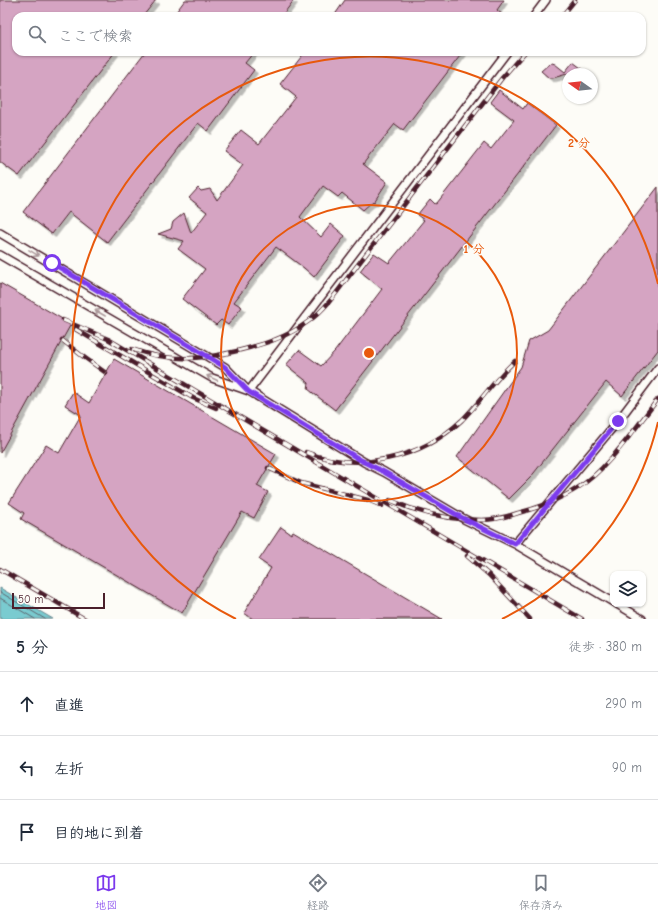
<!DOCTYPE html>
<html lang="ja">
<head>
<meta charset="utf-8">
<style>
	body { margin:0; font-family:"Comic Neue","Klee One",sans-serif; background:#f6f6f7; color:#1f2937 }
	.controls { position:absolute; right:12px; bottom:12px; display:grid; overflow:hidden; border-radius:8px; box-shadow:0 1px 3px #0004 }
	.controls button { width:36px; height:36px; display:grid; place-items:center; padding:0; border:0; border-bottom:1px solid #e0e1e3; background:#fff; color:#1f2937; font:20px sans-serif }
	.compass { position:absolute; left:562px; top:68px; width:36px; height:36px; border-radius:50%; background:#fff; box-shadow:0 1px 3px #0004; rotate:285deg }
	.scale { position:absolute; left:12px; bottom:10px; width:93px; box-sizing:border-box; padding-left:4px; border:2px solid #4a1f2b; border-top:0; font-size:11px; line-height:14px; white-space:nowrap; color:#4a1f2b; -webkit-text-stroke:3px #fdfcf7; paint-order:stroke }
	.stop { position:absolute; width:12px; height:12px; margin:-9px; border:3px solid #7c3aed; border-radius:50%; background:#fff }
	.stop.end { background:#7c3aed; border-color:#fff; box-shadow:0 1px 4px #0008 }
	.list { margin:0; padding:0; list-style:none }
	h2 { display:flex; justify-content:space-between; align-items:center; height:52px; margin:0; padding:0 16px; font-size:17px }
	h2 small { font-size:13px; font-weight:400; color:#747a83 }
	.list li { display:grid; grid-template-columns:26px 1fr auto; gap:12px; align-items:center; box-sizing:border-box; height:64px; padding:0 16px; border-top:1px solid #e0e1e3 }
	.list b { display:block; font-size:15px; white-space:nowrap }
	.list em { font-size:13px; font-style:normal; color:#747a83 }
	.icon { flex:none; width:22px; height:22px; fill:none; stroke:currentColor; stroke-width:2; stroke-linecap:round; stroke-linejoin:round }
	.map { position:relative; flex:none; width:658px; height:619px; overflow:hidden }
	.search { position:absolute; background:#fff; box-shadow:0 1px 3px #0004; left:12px; right:12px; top:12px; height:44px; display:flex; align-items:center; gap:10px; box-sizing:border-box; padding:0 14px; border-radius:12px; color:#747a83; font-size:15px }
	.sheet { height:244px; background:#fff }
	nav { display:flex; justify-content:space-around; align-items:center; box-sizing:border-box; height:56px; border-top:1px solid #e0e1e3; background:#fff; font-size:11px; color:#747a83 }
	nav a { display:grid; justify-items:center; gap:2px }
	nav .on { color:#7c3aed }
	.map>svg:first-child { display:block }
	.water { fill:#7acbd0; stroke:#67868e }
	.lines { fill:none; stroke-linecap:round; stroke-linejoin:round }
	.shore { stroke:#5d646d; stroke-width:1 }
	.building { fill:#d5a4c2; stroke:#4a1f2b; filter:url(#shadow) }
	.service-casing { stroke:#4a1f2b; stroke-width:10 }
	.service { stroke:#fdfcf7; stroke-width:7 }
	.rail-casing { stroke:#4a1f2b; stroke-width:4.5 }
	.rail { stroke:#fdfcf7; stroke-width:3; stroke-dasharray:9; stroke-linecap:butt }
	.oneway { stroke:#ac999b }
	.route { stroke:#7c3aed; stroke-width:5 }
	.ring { fill:none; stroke:#e8590c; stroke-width:2 }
	.centre { fill:#e8590c; stroke:#fdfcf7; stroke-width:2 }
	.ring-label { font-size:12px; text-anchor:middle; font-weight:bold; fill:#e8590c; stroke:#fdfcf7; stroke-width:3; stroke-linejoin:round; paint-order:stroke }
</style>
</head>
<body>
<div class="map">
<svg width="658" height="619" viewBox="0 0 658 619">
	<defs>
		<filter id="shadow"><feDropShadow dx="3.5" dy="3.5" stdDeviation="0" flood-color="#0004"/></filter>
	</defs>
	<rect width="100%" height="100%" fill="#fdfcf7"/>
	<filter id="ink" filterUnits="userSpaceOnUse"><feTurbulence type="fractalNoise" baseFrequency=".025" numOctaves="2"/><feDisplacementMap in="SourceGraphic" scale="8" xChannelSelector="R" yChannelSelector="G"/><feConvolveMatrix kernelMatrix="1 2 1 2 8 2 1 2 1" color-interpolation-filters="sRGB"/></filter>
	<g filter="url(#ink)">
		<!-- water -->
		<path class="water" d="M0,588l53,31h-53z"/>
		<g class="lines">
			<!-- shore -->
			<path class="shore" d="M0,592l45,27
				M0,598l35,21"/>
		</g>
		<!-- building -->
		<path class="building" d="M0,0h156l-13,16h-127v36h99l-96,124 -19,-14z
			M185,0h109l-12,16h-109z
			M345,0h159l-7,10 7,6h-170z
			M145,52h109l-9,11 9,7 -46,61 -10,-8 -91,119 -38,-30 -17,22 -29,-22z
			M305,52h158l-60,78 -8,-6 -32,40 24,18 -13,20 -1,-1 -10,9 -21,-17 -4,4 -15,-11 -23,31 21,20 10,-13 14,12 -31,41 -10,-9 -28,-21 -42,55 8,5 -14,18 -7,-5 -5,5 -34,-26 23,-30 -27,-20 6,-8 -26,-7 13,-5 2,-7 11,-9 7,20 16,-21 -18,-14 9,-10 3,3 9,-2 7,11 26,-35 -19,-14 17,-21 18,14 37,-47 -16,-13z
			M573,62l16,12h-22l-14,4h-4l-8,-7 8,-7 3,-1 3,1 10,8z
			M499,90l24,19 4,-6 29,22 -221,285 -27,-21 1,-6 -23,-18 13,-15 22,16 14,-15 47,-62 -22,-18 14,-18 15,10 35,-43 -7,-5 13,-16 5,5 2,-1 47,-60 7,6 23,-29 -24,-18z
			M658,187v163l-36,46 -16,-14 -76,96 -21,21 -52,-42 64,-90 8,-26 19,-11z
			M0,283l71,41 -71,129z
			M114,359l162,95 -19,32 11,6 -14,26 -12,-6 -60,101 -161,-94 3,-6 -15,-10 37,-58 13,8 22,-38 -16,-10 8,-13 16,11z
			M281,527l10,7 2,-3 149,88h-189l-9,-6 27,-45 -12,-8z"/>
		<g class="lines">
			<!-- service casing -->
			<g class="service-casing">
				<path id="service" d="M534,16l12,-16
					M0,233l225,134 22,23
					M0,255l212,123 37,13 115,71 20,10 80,47 51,25 98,58
					M249,391l258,-339
					M515,544l103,-123 40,-53
					M617,604l25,15"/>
			</g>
			<!-- service -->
			<use href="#service" class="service"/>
			<!-- rail casing -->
			<g class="rail-casing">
				<path id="rail" d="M562,16l13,-16
					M63,320l45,19 474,280
					M75,329l118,69 23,10
					M62,340l19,15 25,18
					M132,349c36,13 68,11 105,2 27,-7 49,-13 72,-30 15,-11 26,-26 37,-41l156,-202 14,-16 9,-10
					M306,452c52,21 115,7 156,-32 19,-19 33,-41 53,-59
					M268,468l33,15 67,17 14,6
					M390,500c8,3 15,7 23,9 21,7 46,11 69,11 12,0 24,-3 36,-7 31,-8 61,-21 84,-45 21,-21 38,-46 56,-69
					M467,556l22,19 41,44
					M0,569l85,50"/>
			</g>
			<!-- rail -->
			<use href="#rail" class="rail"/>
		</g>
		<!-- one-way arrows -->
		<defs><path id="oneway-shaft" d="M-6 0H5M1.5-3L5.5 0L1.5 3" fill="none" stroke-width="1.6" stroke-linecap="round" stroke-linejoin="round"/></defs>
		<g class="oneway">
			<use href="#oneway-shaft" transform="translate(34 253) rotate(31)"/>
			<use href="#oneway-shaft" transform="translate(100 313) rotate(-150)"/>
			<use href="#oneway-shaft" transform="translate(212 378) rotate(-155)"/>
		</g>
	</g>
	<g class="lines" filter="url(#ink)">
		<!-- route -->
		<path class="route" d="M52,263l173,104 24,25 115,70 20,10 80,47 51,25 103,-123"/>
	</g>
	<!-- distance rings -->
	<g class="ring">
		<circle cx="369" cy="353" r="148"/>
		<path d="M658 422A297 297 0 0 1 502 619M236 619A297 297 0 1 1 658 284"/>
	</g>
	<circle cx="369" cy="353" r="6" class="centre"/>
	<g class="ring-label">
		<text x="579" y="147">2 分</text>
		<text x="474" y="253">1 分</text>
	</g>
</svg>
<div class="controls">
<button><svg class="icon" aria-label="layers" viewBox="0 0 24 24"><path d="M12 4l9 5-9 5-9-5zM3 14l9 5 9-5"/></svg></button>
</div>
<svg class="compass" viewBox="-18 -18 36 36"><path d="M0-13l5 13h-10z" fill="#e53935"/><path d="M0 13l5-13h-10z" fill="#747a83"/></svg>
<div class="scale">50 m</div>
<div class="stop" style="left:52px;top:263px"></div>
<div class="stop end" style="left:618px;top:421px"></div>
<div class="search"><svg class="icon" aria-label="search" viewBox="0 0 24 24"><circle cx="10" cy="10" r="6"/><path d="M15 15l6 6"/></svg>ここで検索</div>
</div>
<section class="sheet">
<h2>5 分<small>徒歩 · 380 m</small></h2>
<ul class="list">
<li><svg class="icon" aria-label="ahead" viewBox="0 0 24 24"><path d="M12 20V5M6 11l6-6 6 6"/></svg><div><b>直進</b></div><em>290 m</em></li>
<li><svg class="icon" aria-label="left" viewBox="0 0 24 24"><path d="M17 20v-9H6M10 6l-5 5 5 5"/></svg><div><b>左折</b></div><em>90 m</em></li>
<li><svg class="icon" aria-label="arrive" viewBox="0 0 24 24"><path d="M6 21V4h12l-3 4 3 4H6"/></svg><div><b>目的地に到着</b></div></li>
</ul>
</section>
<nav>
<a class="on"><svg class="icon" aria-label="map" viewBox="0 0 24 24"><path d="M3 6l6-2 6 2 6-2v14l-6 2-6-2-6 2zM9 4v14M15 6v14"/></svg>地図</a>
<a><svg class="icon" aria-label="directions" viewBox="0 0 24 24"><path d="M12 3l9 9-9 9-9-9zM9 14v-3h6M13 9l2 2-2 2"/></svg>経路</a>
<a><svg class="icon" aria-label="saved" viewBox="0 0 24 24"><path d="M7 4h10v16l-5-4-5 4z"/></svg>保存済み</a>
</nav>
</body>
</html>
